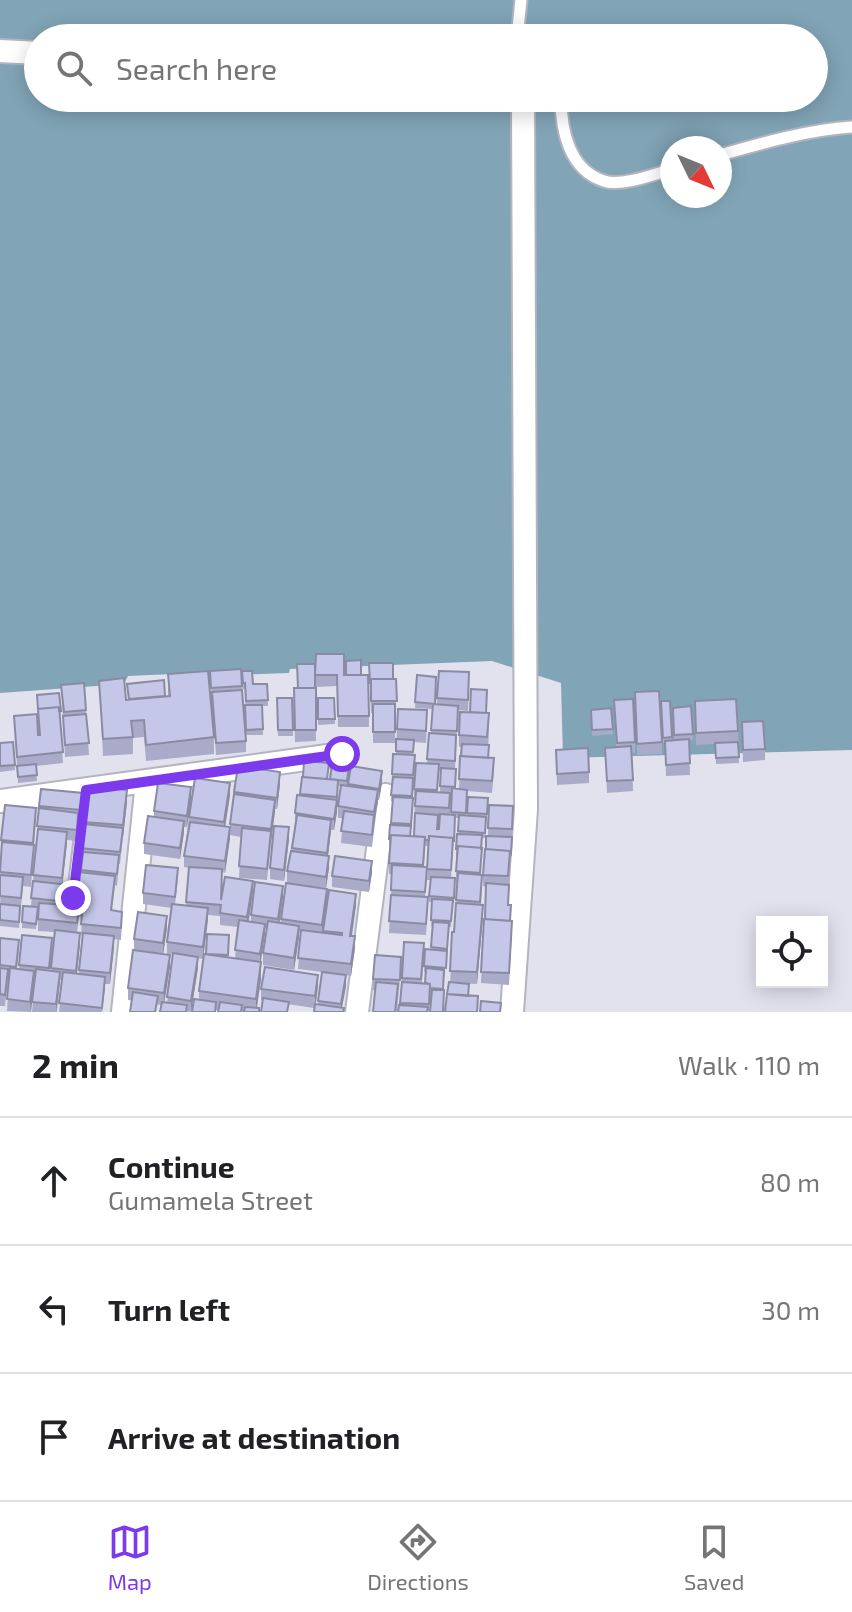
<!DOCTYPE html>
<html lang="en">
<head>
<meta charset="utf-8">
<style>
	body { margin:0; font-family:"Exo 2",sans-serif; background:#f6f6f6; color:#202124 }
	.controls { position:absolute; right:24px; bottom:24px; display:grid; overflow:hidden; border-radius:0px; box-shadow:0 4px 20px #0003 }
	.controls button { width:72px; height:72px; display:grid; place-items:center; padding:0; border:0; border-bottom:2px solid #e0e0e0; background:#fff; color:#202124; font:40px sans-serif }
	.compass { position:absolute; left:660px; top:136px; width:72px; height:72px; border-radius:50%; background:#fff; box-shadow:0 4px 20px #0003; rotate:133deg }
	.stop { position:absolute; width:24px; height:24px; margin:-18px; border:6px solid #7c3aed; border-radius:50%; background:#fff }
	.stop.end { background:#7c3aed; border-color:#fff; box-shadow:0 2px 8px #0008 }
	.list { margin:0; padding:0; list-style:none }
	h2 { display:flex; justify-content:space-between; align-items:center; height:104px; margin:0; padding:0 32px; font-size:34px }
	h2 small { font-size:26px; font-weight:400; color:#757577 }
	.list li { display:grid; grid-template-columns:52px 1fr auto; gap:24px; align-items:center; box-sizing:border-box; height:128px; padding:0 32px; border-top:2px solid #e0e0e0 }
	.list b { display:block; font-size:30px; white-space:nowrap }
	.list p { margin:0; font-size:26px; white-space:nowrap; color:#757577 }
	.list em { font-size:26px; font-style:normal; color:#757577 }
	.icon { flex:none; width:44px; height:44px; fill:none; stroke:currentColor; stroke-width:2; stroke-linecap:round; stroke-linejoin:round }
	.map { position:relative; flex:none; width:852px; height:1012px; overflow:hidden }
	.search { position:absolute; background:#fff; box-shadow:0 4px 20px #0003; left:24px; right:24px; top:24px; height:88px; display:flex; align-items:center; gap:20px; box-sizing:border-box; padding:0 28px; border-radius:44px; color:#757577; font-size:30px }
	.sheet { height:488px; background:#fff }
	nav { display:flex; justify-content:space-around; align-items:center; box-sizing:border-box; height:112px; border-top:2px solid #e0e0e0; background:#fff; font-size:22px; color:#757577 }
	nav a { display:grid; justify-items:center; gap:4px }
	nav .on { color:#7c3aed }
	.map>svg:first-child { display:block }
	.water { fill:#81a5b7; fill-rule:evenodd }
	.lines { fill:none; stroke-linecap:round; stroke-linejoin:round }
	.lane-casing { stroke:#b3b4bf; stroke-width:15 }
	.street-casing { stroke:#b3b4bf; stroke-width:26 }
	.lane { stroke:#fff; stroke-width:11 }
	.street { stroke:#fff; stroke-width:22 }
	.wall { fill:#a9abc8; fill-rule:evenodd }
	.shaded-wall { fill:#8a8ba3 }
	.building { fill:#c5c7e9; stroke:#8a8ba3; stroke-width:2 }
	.route { stroke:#7c3aed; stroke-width:10 }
</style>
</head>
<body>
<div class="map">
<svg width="852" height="1012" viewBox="0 0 852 1012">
	<rect width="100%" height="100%" fill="#e1e2ee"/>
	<!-- water -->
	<path class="water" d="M0,0h852v750l-289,8 -2,-75 -69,-22 -202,8 -1,4 -92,3 -1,-3 -68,3 -4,8 -124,9zM38,38h776v60h-776zM672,148h48v48h-48z"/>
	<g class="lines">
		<!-- lane casing -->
		<g class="lane-casing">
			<path id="lane" d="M517,38l4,-38
				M561,98c0,32 8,72 43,83 17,6 51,-7 68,-12
				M720,155c43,-12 87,-25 132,-28
				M73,898l13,-108"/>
		</g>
		<!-- street casing -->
		<g class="street-casing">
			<path id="street" d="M0,51l38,2
				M0,801l342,-47
				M123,1012l24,-230
				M357,1012l28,-217
				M512,1012l14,-203 -3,-705 -5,-6"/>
		</g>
		<!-- lane -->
		<use href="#lane" class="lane"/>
		<!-- street -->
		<use href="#street" class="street"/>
	</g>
	<!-- wall -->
	<path class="wall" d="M316,654l28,21h24l1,52h-31l-1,-41 -22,1 1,54 -21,1 -1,-54h3l18,-8z
		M369,663l24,16h3l-1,64h-22v-30h-2z
		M241,669l5,63 -1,-43h-2l-1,-18 11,13h14l1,22h-6l1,29h-17v17l-30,3 -6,-84z
		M439,671l30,13 -1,27 -10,-1 -3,59v20h4l2,-42h-2v-12l27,-22 3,12 -1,33 6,12 -2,23 -25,-2 -1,24 1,1 1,-19 20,7 -3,34h-3l-2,37 2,11 -1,19 2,11 -6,68 -19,-1 11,13h9l-1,16h-32l5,-30 8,-99h-2v-34l3,-31h-4l-4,60 4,6 -1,19h-1l-2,24h-2l-6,63 -13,4 -1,18h-31l2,-7 4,-63 20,13 -2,28h3l1,-11h-2l1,-23 6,1 2,-24h-2l1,-24h-3l1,-22h-3l2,-34h-4l-1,21 3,11 -2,19 3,11 -2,27 -37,-2 3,-59h-3v-35l4,-38h-2l1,-27 4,-20 1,-25 30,-7 -1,21 -12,-1 -1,13 2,6 -5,75h4l1,-36h-1v-11l13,-26 2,-30h2l1,-24 -17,-1 2,-33 18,29 2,1zM439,771h2l-1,21h-3zM450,793h2l-1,22h-1z
		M168,674l46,63v17l-68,7 -2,-24 -11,1v16l-30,2 -4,-75 27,19 2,-1 -1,-15 38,12h3z
		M84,683l5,72 -24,2 -4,-72z
		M635,692l27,50v12l-25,1z
		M37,695l24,16 -1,6 3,46 -27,3 1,15 -19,2 -4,-67 25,19z
		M277,698h15l1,38h-15z
		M318,698h16l1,26 -17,1z
		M614,700l21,42v11h-3l1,38 -26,2 -2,-45 11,-1z
		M661,701h9l2,39h2l-1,-32 18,-2 2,34h-4l1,35 -24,1 -1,-33h-2z
		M695,701l43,30 1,32 -23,1 -1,-20 -19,1z
		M611,708l2,26 -21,2 -1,-26z
		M742,722l23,27v11l-22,2z
		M13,742l2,28 -15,2v-29z
		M556,750l33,22v11l-32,2z
		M350,765l-2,21 3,-20 31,17 -3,17h-1l-6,47 -31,-4 2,-25h-5v-12l3,-20h-3l-1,26 -3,18h-3l-3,26 1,12 -3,20 -39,-5v-12l8,-46v-12l5,-18 2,-18 28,2z
		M238,766l42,18 -3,25h-2l-8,71 -28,-2 2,-41 -11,-2 -5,38 -3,-1v24l31,-4 -4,29 2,1v-7l32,-18 -3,26h1v-4l46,-19 -5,32h1l6,-42 27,15 -4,31 3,12 -4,28 -5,-1v11l-4,22h-28l-53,-8v-11l57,-3 -2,18h2l4,-32 -24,-3 3,-36h-2l-5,37 -31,-5v-12l4,-24h-2l-4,33v17l-4,29 2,4h-41v-2h-2v2l-17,-12v-9l7,-37 23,-19 -1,22 7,1 3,-31 -18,-2v-9l-12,-1 -5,44 -5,-1v10l-7,44h-4l-26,-7 -33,-5v-12l6,-38v-11l33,-11 -4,26 7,12 -6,36 3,1 6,-49h-6v-12l5,-34 -29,-4v-11l35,-14 -3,25 11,1 3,-37 -5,-1v-11l5,-39 41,-22 -5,32h5z
		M87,786l40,16 -7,62h-1l-2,22 -2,-1 -3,25 10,13 -1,17 -7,-1 -4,45h-5l-3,28h-43l3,-32h-2l-3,32h-25l3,-34h-1l-3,34 -24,-1 2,-34h-1l-3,29h-5v-68l19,14 -2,17h2l3,-34 30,15 -2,21h1l3,-39 -16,-1v-21l-2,19 -14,-1 1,-22h8l10,-117 42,16 -2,17 -3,-1 -1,20 -10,-1 -5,44 7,12 -1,9h7l6,-33 1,-12h-2v-12zM79,917h3l-1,18 2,1 -4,38h-2l3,-30 -3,-11z
		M191,799l-4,28h-3l-4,32 -36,-5v-11l10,-26v-6z
		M489,805l24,13 -4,66v21l3,27 -3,53 -28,-2 5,-96 -3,-1v-11l5,-39z
		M36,819l-5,68 -8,-1 -4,42 -19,-2 1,-86z
		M289,839l-5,42 -14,-2v-11z
		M372,872l-3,20 -37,-5v-11z
		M401,968l-4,44h-24l2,-22h-2v-11z"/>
	<!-- shaded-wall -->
	<path class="shaded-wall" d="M382,771v12l-3,17v-11z
		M280,772v12l-3,25v-11z
		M338,780l-1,32 -3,18v-11z
		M230,783v12l-6,39v-12z
		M191,787v12l-4,28v-11z
		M127,790v12l-4,35v-12z
		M378,790v12l-4,21v-11z
		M275,800v12l-4,29v-12z
		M331,820v11l-4,33v-11z
		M184,821v12l-4,26v-11z
		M230,827v12l-5,34v-12z
		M289,827v12l-5,42v-11z
		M67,832v11l-5,46v-11z
		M329,856v12l-3,20v-11z
		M372,861v11l-3,20v-11z
		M253,881v11l-6,37v-12z
		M283,886v11l-5,34v-12z
		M327,889v11l-5,36v-11z
		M356,894v11l-6,42v-11z
		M483,905v11l-6,68v-12z
		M208,908v12l-5,39v-12z
		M167,916v12l-4,27v-12z
		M265,924v11l-5,30v-11z
		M299,926v12l-5,32v-12z
		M80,933v11l-4,38v-11z
		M114,936v12l-4,36v-11z
		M355,936v12l-4,28v-12z
		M170,955v11l-6,39v-12z
		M198,957v11l-7,44v-11z
		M261,962v17l-5,33v-13z
		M34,971v11l-3,30 -1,-10z
		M60,972v11l-4,29v-8z
		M318,975v11l-3,22v-12z
		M346,975v11l-5,26v-8z
		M105,977v11l-3,24v-4z"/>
	<!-- building -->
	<path class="building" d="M316,654h28v21h24l1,41h-31l-1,-41h-22z
		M361,660v15h-15v-14z
		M369,663h24v16h-22v4h-1z
		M297,664h18v24h-17z
		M241,669l1,17 -31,2 -1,-17z
		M208,671l6,66 -68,8 -2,-25 -13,1 2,16 -30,2 -4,-58 25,-3 2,22 44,-4 -2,-22z
		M242,671h10l1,13h14l1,16 -22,1 -1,-18h-2z
		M439,671l30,1 -1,28 -31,-2z
		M417,675l19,2 -1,27 -20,-2z
		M371,679h25l1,22h-26z
		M164,680l1,16 -36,3 -2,-15z
		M84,683l2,27 -22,2 -3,-27z
		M294,688h22v42h-21z
		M471,689l16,1 -1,23 -16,-1z
		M242,690l4,51 -30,2 -4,-51z
		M659,691l3,51 -25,2 -2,-52z
		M59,693l2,18h-2v-4l-21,2 -1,-14z
		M277,698h15l1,32h-15z
		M318,698h16l1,21h-17z
		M633,699l2,43 -18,1 -3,-43z
		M736,699l2,32 -42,2 -1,-32z
		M661,701h9l2,36 -9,1z
		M373,704h22v28h-22z
		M433,704l25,2 -1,25 -26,-1z
		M245,705h17l1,24 -17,1z
		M691,706l2,28 -19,1 -1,-27z
		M59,707l4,45 -46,5 -3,-41 23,-2 1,21h2l-2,-26z
		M611,708l2,21 -21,1 -1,-20z
		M398,709l29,1 -1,21 -29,-2z
		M460,712l29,1 -2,24 -28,-2z
		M86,714l3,29 -24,2 -2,-29z
		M763,721l2,28 -22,1 -1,-28z
		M429,733l27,2 -1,26 -28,-2z
		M396,739l18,1 -1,12 -17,-1z
		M689,739l1,24 -24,2 -1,-24z
		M13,742l2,23 -15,1v-23z
		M738,742l1,15 -23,1 -1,-15z
		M462,744l27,1 -1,13 -27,-2z
		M631,746l2,34 -26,1 -2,-33z
		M588,748l1,24 -32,2 -1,-24z
		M393,754l22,1 -2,20 -21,-1z
		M460,756l34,2 -2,23 -33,-2z
		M333,757l17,2 -3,22 -17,-2z
		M304,761l25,2 -2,16 -24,-2z
		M416,763l23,1 -2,26 -23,-1z
		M36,764l1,11 -19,2 -1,-11z
		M238,766l42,6 -3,26 -43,-6z
		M351,766l31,5 -3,18 -31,-5z
		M441,768l15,1 -1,18 -15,-1z
		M302,777l36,3 -1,17 -37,-3z
		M393,777l20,1 -1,18 -21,-1z
		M195,778l35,5 -6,39 -35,-5z
		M158,783l33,4 -4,29 -33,-5z
		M341,785l37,5 -4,22 -36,-6z
		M87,786l40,4 -4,35 -40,-3z
		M452,788l15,2 -1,23 -15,-1z
		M41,789l42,4 -2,17 -42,-4z
		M416,791l34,2 -1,15 -34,-2z
		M234,794l41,6 -4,29 -41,-5z
		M297,795l40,5 -3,19 -39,-6z
		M393,797l20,1 -2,26 -20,-1z
		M468,797l20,1 -1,16 -20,-1z
		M5,805l31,3 -3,35 -32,-3z
		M489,805l24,1 -1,23 -24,-1z
		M39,808l39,5 -1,17 -40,-4z
		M344,811l30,4 -2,20 -31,-4z
		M415,813l23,2 -1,14h2l1,-15 15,1 -1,26h-1v-3l-24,-2v4h-4v-3l-11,-1z
		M297,815l34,5 -4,33 -35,-5z
		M459,815l27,2 -1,16 -27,-2z
		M148,816l36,5 -4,27 -36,-5z
		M190,822l40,5 -5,34 -41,-5z
		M83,824l40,4 -3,24 -40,-4z
		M390,825l21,1 -1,10 -19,-1 -1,4h-1z
		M274,826l15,1 -5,43 -14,-2z
		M242,828l29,3 -4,38 -28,-3z
		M38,829l29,3 -5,46 -29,-3z
		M457,834l25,1 -1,15 1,-2 -24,-2 -1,3h-1z
		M391,835l34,2 -2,28 -34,-2z
		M429,836l24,2 -2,32 -24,-1z
		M486,836l26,1 -1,16 -1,-2 -24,-2z
		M2,842l32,3 -3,30 -31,-3z
		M458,846l24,2 -2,25 -24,-2z
		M485,849l25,2 -2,25 -25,-1z
		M291,851l38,5 -3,21 -39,-6z
		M83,852l36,3 -2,19 -36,-4z
		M335,856l37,5 -3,20 -37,-5z
		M146,865l32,3 -3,29 -32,-4z
		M392,865l35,2 -2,25 -34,-2z
		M189,867l33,2 -1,31 4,-23 28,4 -6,36 -27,-4 1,-8 -35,-3z
		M78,872l37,4 -4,34 11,2 -1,16 -40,-4 2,-18 -8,-1z
		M458,873l24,2 -2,27 -24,-2z
		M0,875l23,2 -2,21 -21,-2z
		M431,877l24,1 -1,20 -25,-2z
		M33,881l36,4 -2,17 -36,-4z
		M255,882l28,4 -5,33 -27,-4z
		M286,883l41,6 -5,36 -41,-6z
		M486,883l23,2 -1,20h3l-1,16 -25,-2z
		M329,890l27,4 -6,42h5l-4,28 -53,-6 3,-28 41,5v-2l-19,-2z
		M391,895l37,2 -2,27 -37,-3z
		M432,899l21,1 -2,21 -20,-1z
		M39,903l40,3 -2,17 -39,-4z
		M456,903l27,2 -6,67 -27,-1 2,-39h2z
		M0,904l20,2 -1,16 -19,-2z
		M172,904l36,4 -5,39 -36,-5z
		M23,906l15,1 -2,17 -14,-2z
		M138,912l29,4 -4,27 -29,-4z
		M484,919l28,2 -3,52 -28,-1z
		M239,920l26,4 -5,30 -25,-4z
		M268,921l31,5 -5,32 -31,-5z
		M433,922l16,1 -2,26 -16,-2z
		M55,930l25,3 -4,38 -25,-3z
		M83,933l31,3 -4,37 -31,-3z
		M207,934l22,1 -1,20 -22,-1z
		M22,935l30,3 -3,30 -30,-3z
		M0,938l19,2 -3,27 -16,-2z
		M404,942l20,1 -3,36 -19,-1z
		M425,949l22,2 -1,17 -22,-2z
		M133,950l37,5 -6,38 -36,-5z
		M173,953l25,4 -7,44 -24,-4z
		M204,954l57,8 -5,37 -57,-8z
		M375,955l26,2 -1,23 -27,-1z
		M265,967l53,8 -3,21 -54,-7z
		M0,968l8,1 -3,26 -5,-1z
		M10,968l24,3 -4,31 -23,-3z
		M426,968l18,2 -1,19 -13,-1v-4l-5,-1z
		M36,969l24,3 -4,32 -24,-2z
		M63,972l42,5 -3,31 -43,-5z
		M322,972l24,3 -5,29 -23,-3z
		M376,982l22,2 -3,28h-22z
		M402,982l28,2 -1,20 -29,-1z
		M449,982l20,2 -1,12 -21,-2z
		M432,990h12l-1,22h-13z
		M133,992l25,4 -3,16h-25z
		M447,994l31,2 -1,16h-32z
		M263,998l26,4 -2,10h-26z
		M194,999l22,3 -1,10h-23z
		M481,1001l20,2 -1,9h-20z
		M162,1002l25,3 -1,7h-26z
		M220,1002l22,3 -1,7h-23z
		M315,1004l29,4 -1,4h-29z
		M399,1005l29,2 -1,5h-29z
		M245,1007l14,1v4h-15z"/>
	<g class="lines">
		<!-- route -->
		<path class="route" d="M73,898l13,-108 256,-36"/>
	</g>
</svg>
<div class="controls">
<button><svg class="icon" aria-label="locate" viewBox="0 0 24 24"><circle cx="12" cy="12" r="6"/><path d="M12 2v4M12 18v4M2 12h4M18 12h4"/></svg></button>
</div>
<svg class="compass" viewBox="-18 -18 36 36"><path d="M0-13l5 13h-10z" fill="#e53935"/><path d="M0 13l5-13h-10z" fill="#757577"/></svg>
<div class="stop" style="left:342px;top:754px"></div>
<div class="stop end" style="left:73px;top:898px"></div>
<div class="search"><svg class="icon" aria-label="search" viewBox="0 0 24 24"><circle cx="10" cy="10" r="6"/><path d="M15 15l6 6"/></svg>Search here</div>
</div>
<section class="sheet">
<h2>2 min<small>Walk · 110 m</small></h2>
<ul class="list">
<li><svg class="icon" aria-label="ahead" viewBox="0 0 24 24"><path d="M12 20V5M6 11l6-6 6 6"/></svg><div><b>Continue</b><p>Gumamela Street</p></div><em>80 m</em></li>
<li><svg class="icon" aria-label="left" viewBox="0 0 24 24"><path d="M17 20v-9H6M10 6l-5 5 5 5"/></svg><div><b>Turn left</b></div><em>30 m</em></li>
<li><svg class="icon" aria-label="arrive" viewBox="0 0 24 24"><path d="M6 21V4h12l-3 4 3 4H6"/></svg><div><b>Arrive at destination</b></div></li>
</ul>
</section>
<nav>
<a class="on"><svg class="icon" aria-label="map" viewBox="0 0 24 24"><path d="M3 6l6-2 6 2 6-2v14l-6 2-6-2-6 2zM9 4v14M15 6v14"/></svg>Map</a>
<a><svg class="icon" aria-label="directions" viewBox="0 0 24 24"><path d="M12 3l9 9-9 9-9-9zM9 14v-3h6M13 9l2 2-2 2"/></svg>Directions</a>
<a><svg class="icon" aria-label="saved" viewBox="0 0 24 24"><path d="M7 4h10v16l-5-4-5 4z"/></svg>Saved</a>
</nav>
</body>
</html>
